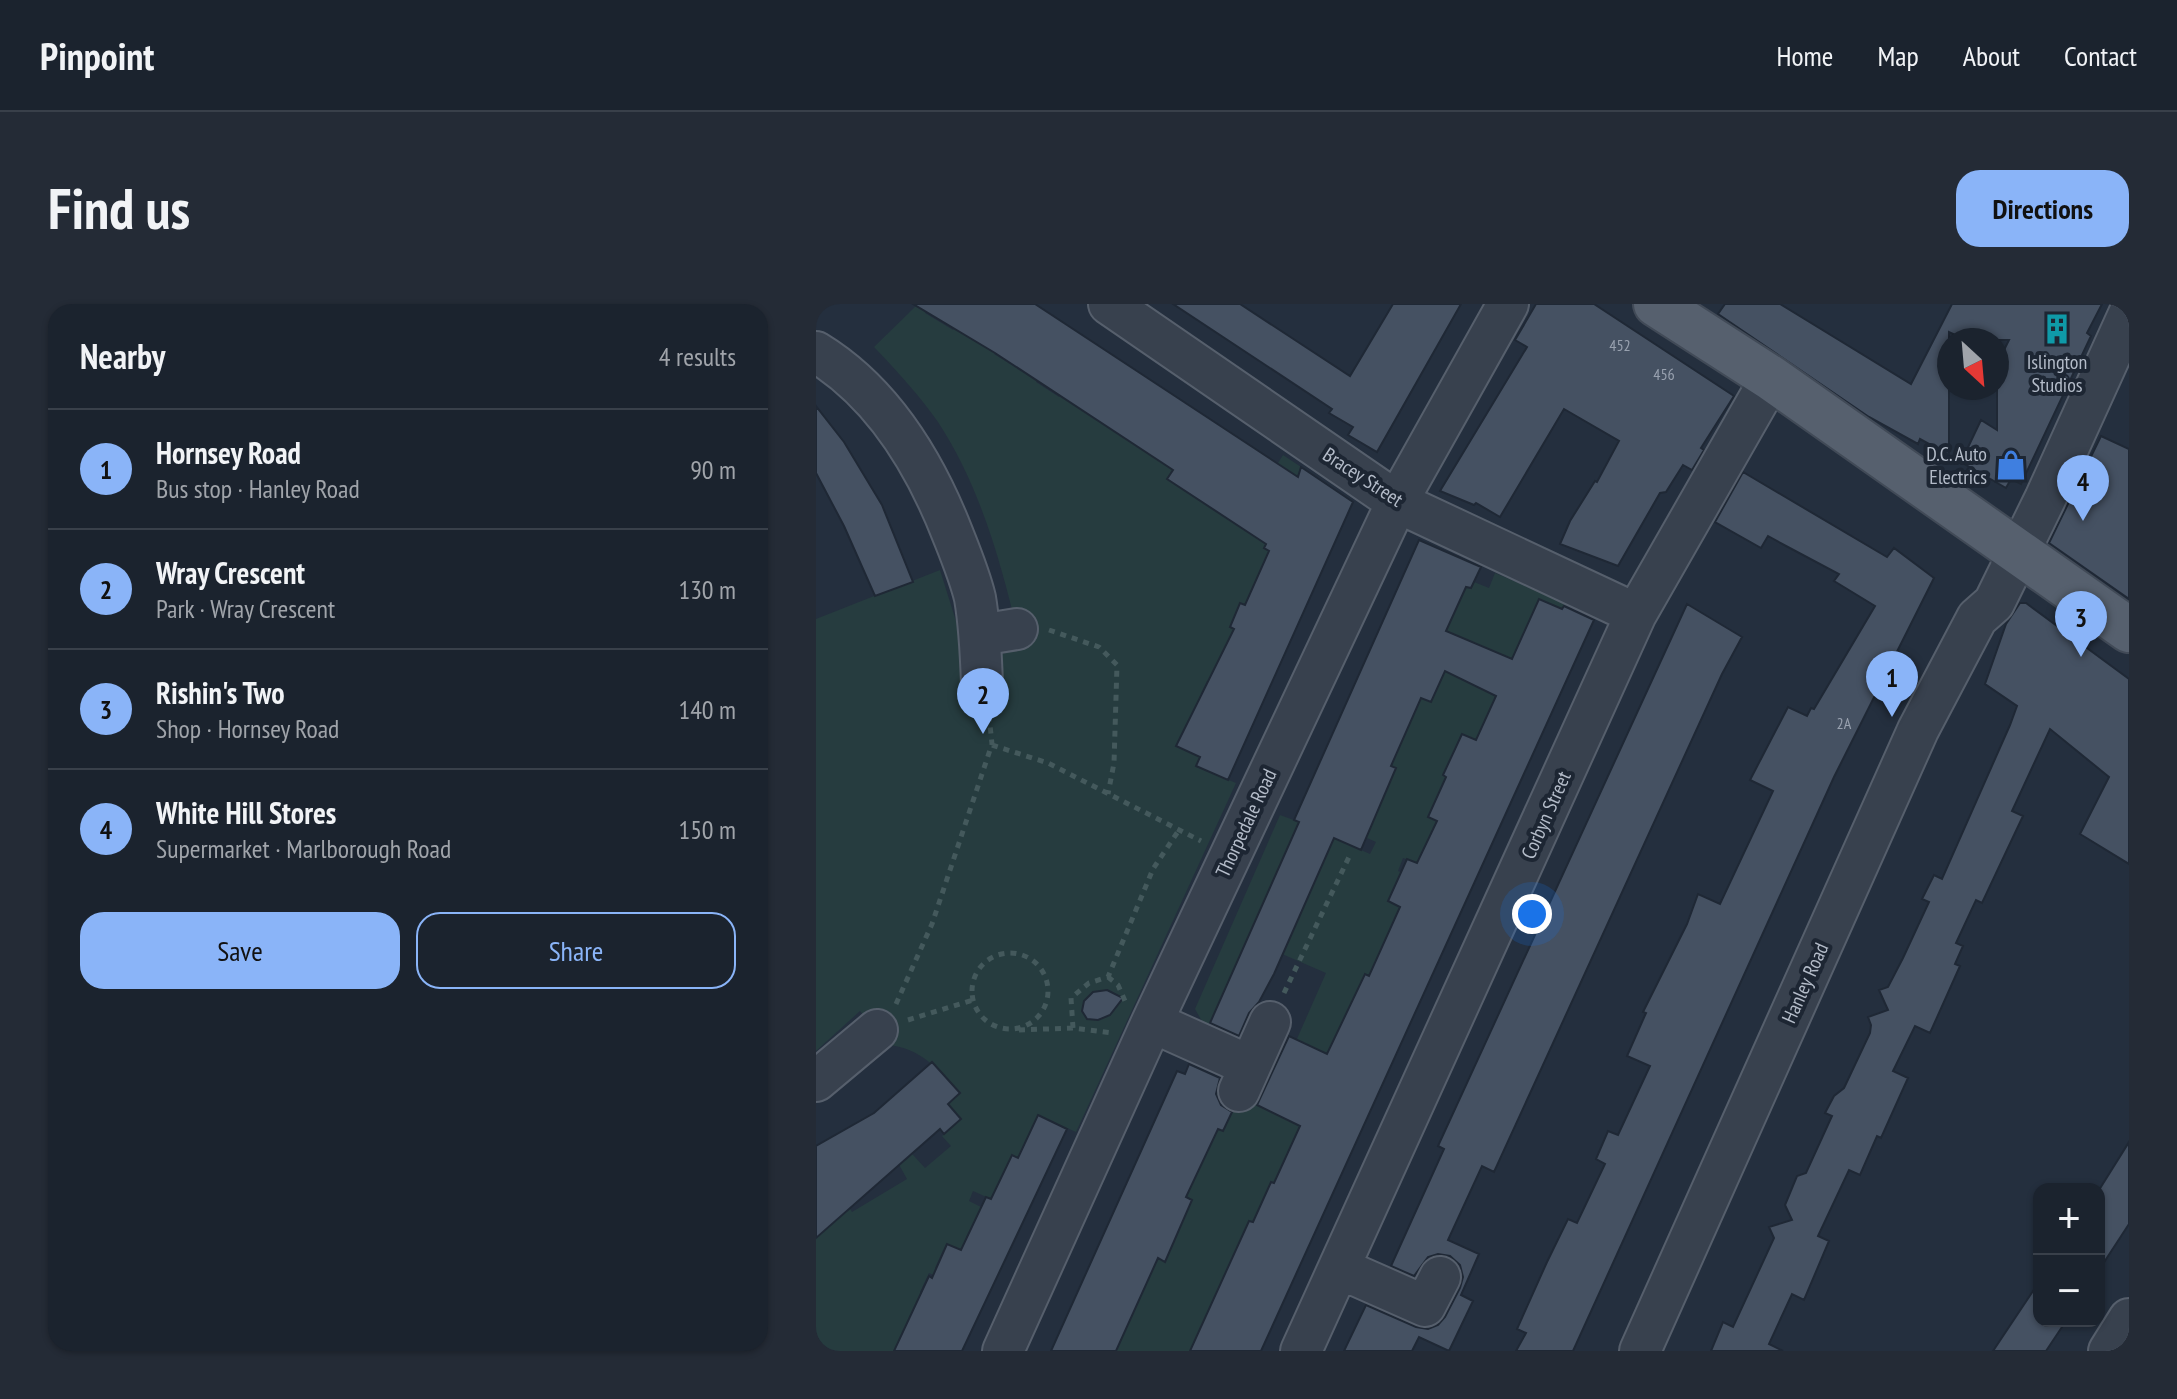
<!DOCTYPE html>
<html lang="en">
<head>
<meta charset="utf-8">
<style>
	body { margin:0; font-family:"PT Sans Narrow",sans-serif; background:#242b36; color:#f1f3f6 }
	.controls { position:absolute; right:24px; bottom:24px; display:grid; overflow:hidden; border-radius:16px; box-shadow:0 2px 6px #0004 }
	.controls button { width:72px; height:72px; display:grid; place-items:center; padding:0; border:0; border-bottom:2px solid #39404a; background:#1b232e; color:#f1f3f6; font:40px sans-serif }
	.compass { position:absolute; left:1121px; top:24px; width:72px; height:72px; border-radius:50%; background:#1b232e; box-shadow:0 2px 6px #0004; rotate:154deg }
	.you { position:absolute; left:716px; top:610px; width:28px; height:28px; margin:-20px; border:6px solid #fff; border-radius:50%; background:#1a73e8; box-shadow:0 0 0 12px #1a73e833 }
	.badge { display:grid; place-items:center; width:52px; height:52px; border-radius:50%; background:#8ab4f8; color:#111; font-size:26px; font-weight:700 }
	.pin { position:absolute; translate:-50% -66px; filter:drop-shadow(0 2px 4px #0008) }
	.pin::after { content:''; position:absolute; top:42px; width:28px; height:24px; background:inherit; clip-path:polygon(0 0,100% 0,50% 100%) }
	.list { margin:0; padding:0; list-style:none }
	h2 { display:flex; justify-content:space-between; align-items:center; height:104px; margin:0; padding:0 32px; font-size:34px }
	h2 small { font-size:26px; font-weight:400; color:#a0a4aa }
	.list li { display:grid; grid-template-columns:52px 1fr auto; gap:24px; align-items:center; box-sizing:border-box; height:120px; padding:0 32px; border-top:2px solid #39404a }
	.list b { display:block; font-size:30px; white-space:nowrap }
	.list p { margin:0; font-size:26px; white-space:nowrap; color:#a0a4aa }
	.list em { font-size:26px; font-style:normal; color:#a0a4aa }
	.actions { display:flex; gap:16px; padding:24px 32px }
	.actions a { flex:1; padding:18px 0; border:2px solid #8ab4f8; border-radius:24px; text-align:center; font-size:28px; color:#8ab4f8 }
	.actions .main { background:#8ab4f8; color:#111 }
	.map { position:relative; flex:none; width:1313px; height:1047px; overflow:hidden; border-radius:24px }
	header { display:flex; align-items:center; gap:48px; box-sizing:border-box; height:112px; padding:0 40px; background:#1b232e; border-bottom:2px solid #39404a }
	header strong { font-size:38px }
	nav { display:flex; gap:44px; margin-inline-start:auto; font-size:28px }
	.intro { display:flex; align-items:center; justify-content:space-between; box-sizing:border-box; height:192px; padding:0 48px }
	h1 { margin:0; font-size:56px }
	.button { padding:20px 36px; border-radius:24px; background:#8ab4f8; color:#111; font-size:28px; font-weight:700 }
	main { display:flex; gap:48px; padding:0 48px }
	aside { flex:1; background:#1b232e; border-radius:24px; box-shadow:0 2px 6px #0004 }
	.map>svg:first-child { display:block }
	.green { fill:#263c3f }
	.building { fill:#455162; stroke:#1f2835; stroke-width:2 }
	.lines { fill:none; stroke-linecap:round; stroke-linejoin:round }
	.minor-casing { stroke:#565f6c; stroke-width:44 }
	.major-casing { stroke:#414a57; stroke-width:48 }
	.path { stroke:#44595c; stroke-width:5; stroke-dasharray:6 6; stroke-linecap:butt }
	.minor { stroke:#38414e; stroke-width:40 }
	.major { stroke:#56606e; stroke-width:44 }
	.labels { text-anchor:middle; dominant-baseline:central; stroke-width:8; stroke-linejoin:round; paint-order:stroke }
	.number-label { font-size:16px; fill:#98a1af }
	.poi-label { font-size:20px; fill:#b4bcc9; stroke:#1d2633 }
	.street-label { font-size:20px; fill:#b4bcc9; stroke:#1d2633 }
</style>
</head>
<body>
<header>
<strong>Pinpoint</strong>
<nav><a>Home</a><a>Map</a><a>About</a><a>Contact</a></nav>
</header>
<div class="intro"><h1>Find us</h1><a class="button">Directions</a></div>
<main>
<aside>
<h2>Nearby<small>4 results</small></h2>
<ul class="list">
<li><span class="badge">1</span><div><b>Hornsey Road</b><p>Bus stop · Hanley Road</p></div><em>90 m</em></li>
<li><span class="badge">2</span><div><b>Wray Crescent</b><p>Park · Wray Crescent</p></div><em>130 m</em></li>
<li><span class="badge">3</span><div><b>Rishin's Two</b><p>Shop · Hornsey Road</p></div><em>140 m</em></li>
<li><span class="badge">4</span><div><b>White Hill Stores</b><p>Supermarket · Marlborough Road</p></div><em>150 m</em></li>
</ul>
<div class="actions"><a class="main">Save</a><a>Share</a></div>
</aside>
<div class="map">
<svg width="1313" height="1047" viewBox="0 0 1313 1047">
	<rect width="100%" height="100%" fill="#242f3e"/>
	<!-- green -->
	<path class="green" d="M102,0h12l-5,9 28,17 15,-24 -3,29 25,15 15,-21 4,2 -15,23 31,19 14,-22 12,7 -15,24 23,15 15,-23 84,56 -14,21 21,14 21,-16 -18,30 71,46 44,-70 18,12 -37,81 27,13 -25,54 -26,-11 -10,23 25,12 -24,52 -24,-10 -6,13 11,37 -24,-11 -12,25 24,12 -4,10 40,16 -160,349 -38,-17 -14,29 3,18 -15,-7 -21,44 -18,-8 -4,10 12,6 -17,35 10,5 -4,8 -24,-11 -11,24 25,11 -3,7 -28,-13 -9,19 3,1 -15,58h-92v-113l29,-38 7,12 55,-33 -15,-27 11,-8 22,24 26,-22 -9,-10 19,-17 -13,-15 12,-11c-21,-23 -39,-45 -72,-48l-28,-34 -44,40v-432l124,-49 20,64 35,23 26,-10c-18,-77 -39,-158 -83,-225 -19,-27 -41,-51 -64,-75z
		M679,269l71,30 -65,81 -24,56 -16,-6 -6,14 37,17 -43,-4 -6,14 11,5 -19,23 -6,14 9,5 -21,41 -14,-5 -5,13 36,16 -40,1 -6,13 12,6 -24,53 14,25 -25,-11 -32,68 -32,84 -25,107 -27,-12 -40,130 -17,-4 -2,4h-74l18,-103 31,13 10,-20 -7,-4 24,-37 -6,-3 6,-14 -16,-24 23,10 12,-26 -18,-26 30,14 11,-23 -30,-14 5,-9 57,24 60,-136 -44,-19 50,-117 38,17 6,-12 -20,-9 35,-54 5,-11 -11,-4 6,-79 40,17 13,-68 22,-47 5,1 3,-6 15,6z
		M464,511l19,7 -92,208 -12,-21z"/>
	<!-- building -->
	<path class="building" d="M97,0h122l263,173 3,-10 52,35 -125,278 -32,-14 4,-9 -24,-11 58,-117 -4,-2 10,-24 5,2 24,-54 -5,-3 2,-4 -99,-65 6,-9 -178,-117z
		M357,0h67l110,72 43,-72h68l-84,148 -29,-17 5,-8 -24,-14 3,-4z
		M720,0h58l140,92 -33,52 3,2 -12,20 -9,-5 -17,27 -6,1 -42,73 -58,-22 10,-23 25,-40 2,1 22,-41 -55,-32 -64,108 -24,-14 -2,2 -34,-14 87,-144 -12,-7z
		M909,0h55l131,80 41,-80h150l-15,29 4,3 -70,148 -10,-5 -5,9 -45,-26 20,-42 16,10v-66l12,-24h-43l-17,-8v123l-29,-16 -2,5 -49,-27 -151,-103z
		M0,102l28,36 38,63 31,77 -38,14 -31,-70 -28,-53z
		M1285,132l28,13v150l-80,-56z
		M927,168l144,85 7,-9 40,30 -100,199 -261,574h-57l10,-18 -9,-4 30,-67 21,-43 9,4 28,-59 -9,-5 12,-28 10,4 32,-69 -23,-10 19,-43 -3,-1 44,-88 11,-30 22,10 53,-113 -23,-11 38,-73 19,9 4,-8 3,1 61,-103 -41,-25 5,-7 -53,-28 -18,-10 -7,12 -46,-26z
		M603,236l62,27 -10,21 -5,-1 -20,44 66,28 27,-60 23,10 2,-3 30,14 -333,731h-71l59,-130 4,1 18,-40 3,1 26,-57 -43,-21 32,-69 38,18 38,-80 4,2 31,-69 -12,-6 19,-42 10,4 20,-42 -9,-4 18,-40 -3,-2 19,-41 14,6 20,-44 -51,-25 -14,31 -10,-4 -30,68 5,2 -35,82 -27,-12 -60,136 -15,28 -10,11 -10,23 -29,-13 89,-201 -5,-2z
		M1204,299h6l103,76v185l-49,-30 29,-57 -59,-48 -38,82 11,5 -41,87 -6,-3 -20,43 7,3 -8,18 5,2 -30,67 -15,-7 -22,45 15,7 -27,60 -4,-2 -17,39 -11,-5 -31,66 11,5 -25,59 -12,-6 -23,50 14,7h-72l12,-29 10,5 41,-89 -5,-11 23,-7 -7,-15 12,-29 9,-3 26,-57 -7,-3 9,-17 10,-8 26,-55 1,-8 -3,-8 20,-7 -9,-20 9,-3 15,-29 26,-56 -7,-3 12,-24 8,4 68,-154 7,-19 -32,-22 21,-60z
		M871,300l55,33 -20,37 -228,498 -12,-6 -34,74 31,14 -18,41 12,6 -24,50 -30,-14 -7,14h-68l22,-46 50,22 12,2 10,-4 7,-8 15,-29 3,-11 -3,-12 -10,-9 -12,-2 -10,3 -14,19 -23,-10 53,-117 -6,-3z
		M291,686l16,8 -13,17 -12,5 -11,-1 -5,-8 2,-10 9,-9z
		M116,758l28,31 -12,11 13,15 -17,15 -4,-5 -124,109v-92l58,-33z
		M373,760l31,14 -4,16 5,11 11,7 -9,19 -5,-2 -32,68 6,3 -27,62 -7,-4 -42,93h-65l126,-280 8,3z
		M222,811l29,14 -105,222h-68l35,-75 3,2 15,-34 14,6 25,-53 5,2 21,-44 6,3z
		M1313,838v82l-30,46v-80z
		M1223,978v39h27l-20,30h-53z"/>
	<g class="lines">
		<!-- minor casing -->
		<g class="minor-casing">
			<path id="minor" d="M293,0l288,198 239,112
				M0,48c67,41 109,111 137,183 8,20 17,42 22,63 5,29 6,57 7,86
				M164,331l37,-6
				M336,718l98,44
				M0,777l61,-51
				M423,787l31,-69
				M523,964l86,38 15,-29
				M187,1047l149,-329 245,-520 111,-198
				M485,1047l335,-737 135,-236
				M824,1047l278,-621 59,-112 17,-15 51,-104 84,-185
				M1293,1047l20,-32"/>
		</g>
		<!-- major casing -->
		<g class="major-casing">
			<path id="major" d="M840,0l115,74 358,252"/>
		</g>
		<!-- path -->
		<path class="path" d="M233,326l50,17 18,18 -3,98 -6,31
			M176,441l56,18 153,78
			M156 687a38 38 0 1 1 76 0a38 38 0 1 1-76 0Z
			M292,673l10,8 7,16
			M468,689l65,-136
			M80,700l36,-80 60,-180 -3,-28
			M92,716l65,-20
			M257,724l-2,-30 18,-15 19,-6 45,-108 26,-39
			M203,726l54,-2 40,5"/>
		<!-- minor -->
		<use href="#minor" class="minor"/>
		<!-- major -->
		<use href="#major" class="major"/>
	</g>
	<!-- icons -->
	<defs>
		<g id="building-bare" transform="scale(2.4)"><path d="M-4-6H4V6H1V3H-1V6H-4ZM-2.5-4.3h1.7v1.8h-1.7ZM.8-4.3h1.7v1.8H.8ZM-2.5-1h1.7V.8h-1.7ZM.8-1h1.7V.8H.8Z" fill="#0f9aa8" stroke="#1d2633" stroke-width="2.5" paint-order="stroke"/></g>
		<g id="shop-bare" transform="scale(2.4)"><path d="M-5-2.5h2.3a2.7 3.5 0 0 1 5.4 0H5L5.5 6h-11ZM-1.5-2.5h3a1.5 2.3 0 0 0-3 0Z" fill="#3f7fe0" stroke="#1d2633" stroke-width="2.5" paint-order="stroke"/></g>
	</defs>
	<g fill-rule="evenodd">
		<use href="#building-bare" x="1241" y="25"/>
		<use href="#shop-bare" x="1195" y="161"/>
	</g>
	<g class="labels">
		<!-- number labels -->
		<g class="number-label">
			<text x="804" y="41">452</text>
			<text x="848" y="70">456</text>
			<text x="1028" y="419">2A</text>
		</g>
		<!-- poi labels -->
		<g class="poi-label">
			<text x="1241" y="58">Islington<tspan x="1241" dy="23">Studios</tspan></text>
			<text x="1171" y="150" text-anchor="end">D.C. Auto<tspan x="1171" dy="23">Electrics</tspan></text>
		</g>
		<!-- street labels -->
		<g class="street-label">
			<text transform="translate(547 173) rotate(33)">Bracey Street</text>
			<text transform="translate(730 511) rotate(-66)">Corbyn Street</text>
			<text transform="translate(430 519) rotate(-65)">Thorpedale Road</text>
			<text transform="translate(989 679) rotate(-66)">Hanley Road</text>
		</g>
	</g>
</svg>
<div class="controls">
<button>+</button>
<button>−</button>
</div>
<svg class="compass" viewBox="-18 -18 36 36"><path d="M0-13l5 13h-10z" fill="#e53935"/><path d="M0 13l5-13h-10z" fill="#a0a4aa"/></svg>
<div class="you"></div>
<div class="pin badge" style="left:1076px;top:413px">1</div>
<div class="pin badge" style="left:167px;top:430px">2</div>
<div class="pin badge" style="left:1265px;top:353px">3</div>
<div class="pin badge" style="left:1267px;top:217px">4</div>
</div>
</main>
</body>
</html>
